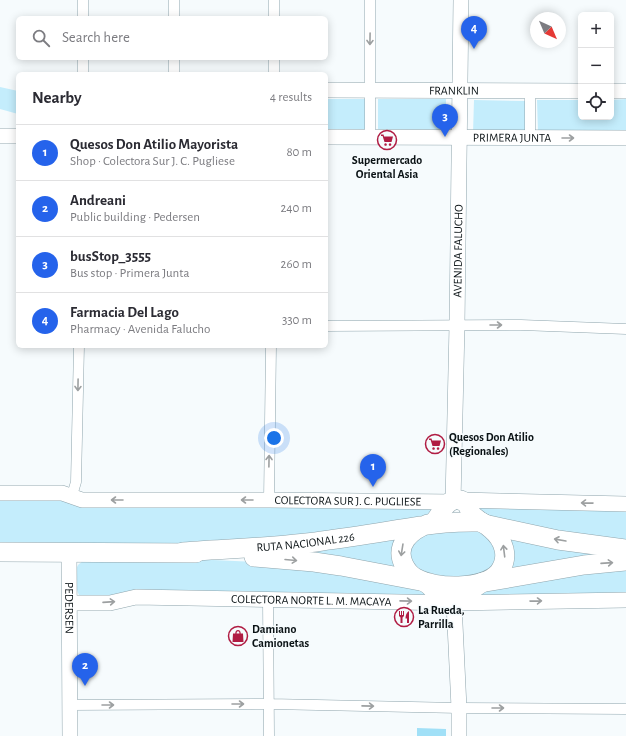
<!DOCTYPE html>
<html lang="en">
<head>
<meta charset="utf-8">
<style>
	body { margin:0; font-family:"Alegreya Sans",sans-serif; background:#f7f7f7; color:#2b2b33 }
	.controls { position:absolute; right:12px; top:12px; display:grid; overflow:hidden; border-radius:6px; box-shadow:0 2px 10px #0003 }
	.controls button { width:36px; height:36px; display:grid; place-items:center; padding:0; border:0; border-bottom:1px solid #e1e1e2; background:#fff; color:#2b2b33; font:20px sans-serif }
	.compass { position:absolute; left:530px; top:12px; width:36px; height:36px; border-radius:50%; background:#fff; box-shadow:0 2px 10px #0003; rotate:136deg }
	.you { position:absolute; left:274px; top:438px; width:14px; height:14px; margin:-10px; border:3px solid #fff; border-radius:50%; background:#1a73e8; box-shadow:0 0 0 6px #1a73e833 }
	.badge { display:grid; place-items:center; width:26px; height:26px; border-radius:50%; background:#2563eb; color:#fff; font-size:13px; font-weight:700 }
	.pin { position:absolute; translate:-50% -33px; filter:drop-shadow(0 1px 2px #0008) }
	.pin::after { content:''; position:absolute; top:21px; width:14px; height:12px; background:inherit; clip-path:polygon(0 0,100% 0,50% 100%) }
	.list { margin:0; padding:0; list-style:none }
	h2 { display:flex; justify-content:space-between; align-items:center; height:52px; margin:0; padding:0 16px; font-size:17px }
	h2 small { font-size:13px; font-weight:400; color:#7c7c81 }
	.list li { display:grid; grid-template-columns:26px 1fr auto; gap:12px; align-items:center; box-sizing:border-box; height:56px; padding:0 16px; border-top:1px solid #e1e1e2 }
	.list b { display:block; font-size:15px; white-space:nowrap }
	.list p { margin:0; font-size:13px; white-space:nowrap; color:#7c7c81 }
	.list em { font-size:13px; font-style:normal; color:#7c7c81 }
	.icon { flex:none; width:22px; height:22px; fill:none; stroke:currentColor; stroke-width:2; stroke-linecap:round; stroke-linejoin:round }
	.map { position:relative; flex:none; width:626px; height:736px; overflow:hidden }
	.search { position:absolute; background:#fff; box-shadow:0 2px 10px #0003; left:16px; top:16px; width:312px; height:44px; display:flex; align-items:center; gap:10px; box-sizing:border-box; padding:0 14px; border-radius:6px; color:#7c7c81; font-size:15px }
	.panel { position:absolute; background:#fff; box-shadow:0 2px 10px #0003; left:16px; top:72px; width:312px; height:276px; border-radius:6px }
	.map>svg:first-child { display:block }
	.green { fill:#c4edfc }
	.building { fill:#a1e0f7 }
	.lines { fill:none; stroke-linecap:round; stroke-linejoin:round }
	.street-casing { stroke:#8fa5ad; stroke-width:11 }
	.secondary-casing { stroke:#8fa5ad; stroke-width:16 }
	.highway-casing { stroke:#8fa5ad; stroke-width:20 }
	.street { stroke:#fff; stroke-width:10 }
	.secondary { stroke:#fff; stroke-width:15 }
	.highway { stroke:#fff; stroke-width:19 }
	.oneway { stroke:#9da0a1 }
	.labels { text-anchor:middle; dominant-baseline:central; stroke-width:3; stroke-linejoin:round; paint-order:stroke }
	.street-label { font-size:12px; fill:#0a1215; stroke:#f6fbfd }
	.poi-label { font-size:12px; font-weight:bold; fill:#0a1215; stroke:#f6fbfd; text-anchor:start }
</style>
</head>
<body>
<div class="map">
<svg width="626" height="736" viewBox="0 0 626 736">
	<rect width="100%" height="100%" fill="#f6fbfd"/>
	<!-- green -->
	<path class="green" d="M0,87l18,4v23l-18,-5z
		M326,99h39v32h-39z
		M378,99h68v33h-68z
		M626,99v33l-88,1 -1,-33h44v17h30v-17z
		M474,100l52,1v32h-53z
		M0,498l431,9 1,3 -1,4 -6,3 -158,26 -267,2z
		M478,507h148v36l-141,-24z
		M427,531h50l10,3 12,18 -7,19 -33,9 -46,-11 -4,-23z
		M403,533v42l-137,-24z
		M506,538l120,14 -118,24z
		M192,559l103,5 128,25 7,9 -349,-1c-6,-4 -7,-26 -3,-32 1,-1 5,-4 5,-4z
		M626,566v30l-139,2 -10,-4 25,-10z"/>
	<!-- building -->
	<path class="building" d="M417,728l29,1v7h-29z"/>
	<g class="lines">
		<!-- street casing -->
		<g class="street-casing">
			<path id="street" d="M83,18v-18
				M174,18v-18
				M274,18v-18
				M83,74v-16
				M174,74v-16
				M274,74v-16
				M530,137v-46
				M370,138v-138
				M326,326l195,-1 105,4
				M69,495l4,-3 3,-10 3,-136
				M269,500l2,-154
				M268,599l1,137
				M69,705l201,-1 189,4 167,1"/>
		</g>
		<!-- secondary casing -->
		<g class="secondary-casing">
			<g id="secondary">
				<path id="s1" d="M326,90l255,1"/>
				<path d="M611,91h15"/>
				<path d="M0,136h18"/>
				<path id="s2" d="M326,137l300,1"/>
				<path id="s3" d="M0,493h62l20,7h187l184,2 8,-2 165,4"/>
				<path id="s4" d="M453,502l4,-177 4,-325"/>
				<path id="s5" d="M69,552l1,184"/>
				<path id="s6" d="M70,603h40l26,-6 318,6 172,-3"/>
				<path d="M454,603l5,105v28"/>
			</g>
		</g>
		<!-- highway casing -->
		<g class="highway-casing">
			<g id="highway">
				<path d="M461,500l6,4 5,11 9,7"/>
				<path d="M432,524c8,-7 10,-17 18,-22"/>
				<path d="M484,524l74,16 68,9"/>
				<path d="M0,552l196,1"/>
				<path id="s7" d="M183,552c46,-4 93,-4 139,-11 33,-4 66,-10 99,-15 17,-3 33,-4 51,-4 3,0 6,0 9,0 4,1 7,5 10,7 13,11 19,28 8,43 -15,18 -64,17 -83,6 -6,-3 -9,-7 -12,-13 -10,-20 7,-35 24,-41"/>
				<path d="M254,557l60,5 27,4 79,15"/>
				<path d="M424,582c11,5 12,16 22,20"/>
				<path d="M486,582l98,-17 42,-4"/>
				<path d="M457,602l7,-3 7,-9 12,-8"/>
			</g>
		</g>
		<!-- street -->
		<use href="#street" class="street"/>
		<!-- secondary -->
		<use href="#secondary" class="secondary"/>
		<!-- highway -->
		<use href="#highway" class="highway"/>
	</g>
	<!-- one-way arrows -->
	<defs><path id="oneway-shaft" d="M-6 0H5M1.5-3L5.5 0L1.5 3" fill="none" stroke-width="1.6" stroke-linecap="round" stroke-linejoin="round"/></defs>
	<g class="oneway">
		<use href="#oneway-shaft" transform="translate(370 39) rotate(91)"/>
		<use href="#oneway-shaft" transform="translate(568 138)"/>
		<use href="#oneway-shaft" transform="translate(496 325)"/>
		<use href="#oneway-shaft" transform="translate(78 385) rotate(91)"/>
		<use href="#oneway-shaft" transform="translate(269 461) rotate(-89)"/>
		<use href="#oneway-shaft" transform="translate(117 500) rotate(180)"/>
		<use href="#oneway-shaft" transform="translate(247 500) rotate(180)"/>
		<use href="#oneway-shaft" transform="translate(587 503) rotate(-179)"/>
		<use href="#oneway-shaft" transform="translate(560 540) rotate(-170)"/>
		<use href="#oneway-shaft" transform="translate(402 550) rotate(99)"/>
		<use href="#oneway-shaft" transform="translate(504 551) rotate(-97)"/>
		<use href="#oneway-shaft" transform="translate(291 560) rotate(5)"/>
		<use href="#oneway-shaft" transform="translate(607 563) rotate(-4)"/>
		<use href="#oneway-shaft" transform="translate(406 601) rotate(1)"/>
		<use href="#oneway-shaft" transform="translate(536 601) rotate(-1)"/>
		<use href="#oneway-shaft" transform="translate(109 602) rotate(-4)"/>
		<use href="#oneway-shaft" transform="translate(238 704)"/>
		<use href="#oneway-shaft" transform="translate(108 705)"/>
		<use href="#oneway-shaft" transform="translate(368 706) rotate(1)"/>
		<use href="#oneway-shaft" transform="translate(498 708)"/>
	</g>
	<!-- icons -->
	<defs>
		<g id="supermarket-ring" transform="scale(1)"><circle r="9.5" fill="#f6fbfd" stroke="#b01c43" stroke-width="1.5"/><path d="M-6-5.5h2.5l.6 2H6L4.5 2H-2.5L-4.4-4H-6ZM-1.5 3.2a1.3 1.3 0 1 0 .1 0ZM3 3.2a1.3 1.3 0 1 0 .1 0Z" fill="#b01c43"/></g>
		<g id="restaurant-ring" transform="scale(1)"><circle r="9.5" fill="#f6fbfd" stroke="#b01c43" stroke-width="1.5"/><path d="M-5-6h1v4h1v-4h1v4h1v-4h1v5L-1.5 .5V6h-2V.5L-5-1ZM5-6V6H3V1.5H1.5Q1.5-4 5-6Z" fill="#b01c43"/></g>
		<g id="shop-ring" transform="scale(1)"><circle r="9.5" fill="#f6fbfd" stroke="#b01c43" stroke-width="1.5"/><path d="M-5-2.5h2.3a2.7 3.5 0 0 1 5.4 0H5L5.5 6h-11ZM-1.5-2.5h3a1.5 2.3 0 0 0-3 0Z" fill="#b01c43"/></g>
	</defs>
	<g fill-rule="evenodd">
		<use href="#supermarket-ring" x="387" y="140"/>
		<use href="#supermarket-ring" x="435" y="444"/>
		<use href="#restaurant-ring" x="404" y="617"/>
		<use href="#shop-ring" x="238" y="636"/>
	</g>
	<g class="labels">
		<!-- street labels -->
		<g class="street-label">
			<text stroke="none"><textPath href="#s1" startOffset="128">FRANKLIN</textPath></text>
			<text stroke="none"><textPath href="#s2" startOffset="186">PRIMERA JUNTA</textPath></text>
			<text stroke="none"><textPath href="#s4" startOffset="251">AVENIDA FALUCHO</textPath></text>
			<text stroke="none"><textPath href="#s3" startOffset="349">COLECTORA SUR J. C. PUGLIESE</textPath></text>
			<text stroke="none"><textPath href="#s7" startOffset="123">RUTA NACIONAL 226</textPath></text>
			<text stroke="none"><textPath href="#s6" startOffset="242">COLECTORA NORTE L. M. MACAYA</textPath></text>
			<text stroke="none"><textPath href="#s5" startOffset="56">PEDERSEN</textPath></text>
		</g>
		<!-- poi labels -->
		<g class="poi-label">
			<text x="387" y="160" text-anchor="middle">Supermercado<tspan x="387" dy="14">Oriental Asia</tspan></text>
			<text x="449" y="437">Quesos Don Atilio<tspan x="449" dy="14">(Regionales)</tspan></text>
			<text x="418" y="610">La Rueda,<tspan x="418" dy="14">Parrilla</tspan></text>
			<text x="252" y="629">Damiano<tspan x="252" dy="14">Camionetas</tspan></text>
		</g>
	</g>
</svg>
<div class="controls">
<button>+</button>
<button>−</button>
<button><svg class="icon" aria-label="locate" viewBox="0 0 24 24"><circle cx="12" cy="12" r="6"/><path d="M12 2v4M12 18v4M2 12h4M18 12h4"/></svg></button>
</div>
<svg class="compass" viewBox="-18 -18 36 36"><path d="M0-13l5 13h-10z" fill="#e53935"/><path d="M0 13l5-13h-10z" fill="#7c7c81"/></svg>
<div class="you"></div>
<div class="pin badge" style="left:373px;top:487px">1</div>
<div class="pin badge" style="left:85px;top:686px">2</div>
<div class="pin badge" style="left:445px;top:137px">3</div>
<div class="pin badge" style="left:474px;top:49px">4</div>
<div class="search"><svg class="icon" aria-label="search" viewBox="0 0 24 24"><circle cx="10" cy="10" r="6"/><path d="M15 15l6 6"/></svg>Search here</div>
<section class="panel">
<h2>Nearby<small>4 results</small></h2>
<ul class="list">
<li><span class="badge">1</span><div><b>Quesos Don Atilio Mayorista</b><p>Shop · Colectora Sur J. C. Pugliese</p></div><em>80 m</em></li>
<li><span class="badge">2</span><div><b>Andreani</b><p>Public building · Pedersen</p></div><em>240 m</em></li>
<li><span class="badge">3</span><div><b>busStop_3555</b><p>Bus stop · Primera Junta</p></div><em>260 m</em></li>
<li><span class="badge">4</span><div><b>Farmacia Del Lago</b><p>Pharmacy · Avenida Falucho</p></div><em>330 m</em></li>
</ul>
</section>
</div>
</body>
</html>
